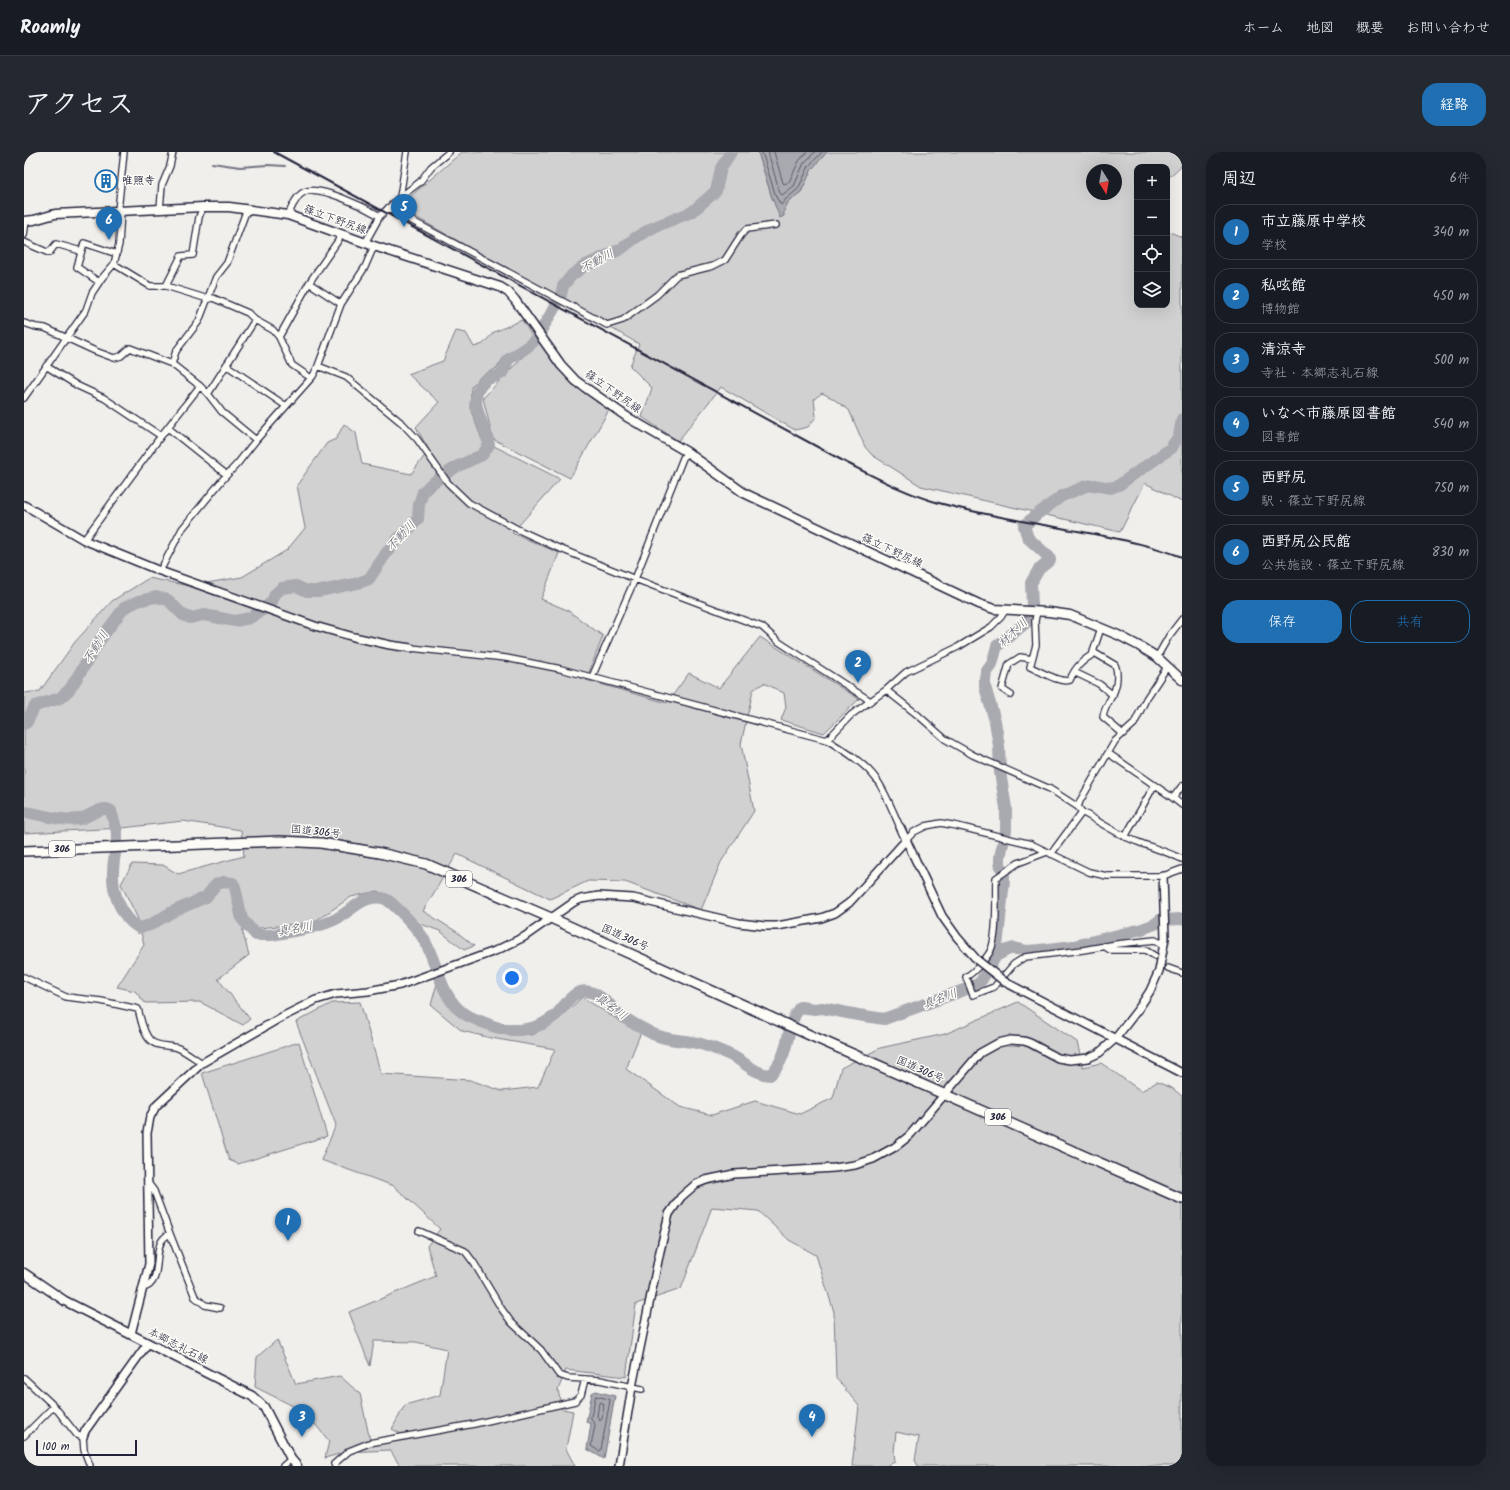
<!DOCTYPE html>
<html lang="ja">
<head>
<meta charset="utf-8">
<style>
	body { margin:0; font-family:Kalam,"Klee One",sans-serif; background:#242831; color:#f1f3f6 }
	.controls { position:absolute; right:12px; top:12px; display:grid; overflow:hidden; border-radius:8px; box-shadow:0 4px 16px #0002 }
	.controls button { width:36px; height:36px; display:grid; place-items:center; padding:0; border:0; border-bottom:1px solid #363941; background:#171b24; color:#f1f3f6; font:20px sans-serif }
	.compass { position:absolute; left:1062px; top:12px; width:36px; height:36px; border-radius:50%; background:#171b24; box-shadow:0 4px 16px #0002; rotate:169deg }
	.scale { position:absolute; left:12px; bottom:10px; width:101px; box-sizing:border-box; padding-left:4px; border:2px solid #22223b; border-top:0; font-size:11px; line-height:14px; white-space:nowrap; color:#22223b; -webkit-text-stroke:3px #fdfcf7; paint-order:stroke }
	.you { position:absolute; left:488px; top:826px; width:14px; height:14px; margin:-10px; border:3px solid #fff; border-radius:50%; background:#1a73e8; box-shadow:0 0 0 6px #1a73e833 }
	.badge { display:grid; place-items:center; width:26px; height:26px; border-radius:50%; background:#1f6fb2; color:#fff; font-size:13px; font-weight:700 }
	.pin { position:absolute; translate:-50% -33px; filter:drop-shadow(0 1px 2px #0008) }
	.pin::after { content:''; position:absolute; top:21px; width:14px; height:12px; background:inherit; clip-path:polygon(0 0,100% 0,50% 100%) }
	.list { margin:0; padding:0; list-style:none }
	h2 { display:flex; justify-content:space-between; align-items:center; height:52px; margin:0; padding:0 16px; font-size:17px }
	h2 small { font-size:13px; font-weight:400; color:#9ea1a6 }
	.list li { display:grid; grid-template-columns:26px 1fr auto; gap:12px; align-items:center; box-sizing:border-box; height:56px; margin:0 8px 8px; padding:0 8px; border:1px solid #363941; border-radius:16px }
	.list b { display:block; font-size:15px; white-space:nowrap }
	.list p { margin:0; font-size:13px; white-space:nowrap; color:#9ea1a6 }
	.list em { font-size:13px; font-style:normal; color:#9ea1a6 }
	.actions { display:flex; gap:8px; padding:12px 16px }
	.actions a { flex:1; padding:9px 0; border:1px solid #1f6fb2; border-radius:16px; text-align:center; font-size:14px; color:#1f6fb2 }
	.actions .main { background:#1f6fb2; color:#fff }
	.icon { flex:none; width:22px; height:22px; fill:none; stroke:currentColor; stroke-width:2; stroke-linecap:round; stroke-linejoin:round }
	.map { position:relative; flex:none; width:1158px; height:1314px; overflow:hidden; border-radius:16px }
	header { display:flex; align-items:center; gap:24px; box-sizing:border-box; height:56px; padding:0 20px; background:#171b24; border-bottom:1px solid #363941 }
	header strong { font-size:19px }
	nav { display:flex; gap:22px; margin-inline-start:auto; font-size:14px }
	.intro { display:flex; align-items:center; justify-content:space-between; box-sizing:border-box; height:96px; padding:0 24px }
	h1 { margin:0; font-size:28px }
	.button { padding:10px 18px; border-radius:16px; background:#1f6fb2; color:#fff; font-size:14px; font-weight:700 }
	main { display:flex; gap:24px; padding:0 24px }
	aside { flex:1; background:#171b24; border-radius:16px; box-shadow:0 4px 16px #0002 }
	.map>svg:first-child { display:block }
	.green { fill:#d2d1d1; stroke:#7a7a86; fill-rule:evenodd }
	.water { fill:#a9a9b0; stroke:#737381 }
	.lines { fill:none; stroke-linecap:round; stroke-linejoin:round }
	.shore { stroke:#58586a; stroke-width:1 }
	.stream { stroke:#737381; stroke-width:2 }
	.river { stroke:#a9a9b0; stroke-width:12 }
	.minor-casing { stroke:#22223b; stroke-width:8 }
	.tertiary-casing { stroke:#22223b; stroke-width:10 }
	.secondary-casing { stroke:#22223b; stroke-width:11 }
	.trunk-casing { stroke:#22223b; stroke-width:12 }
	.minor { stroke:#fdfcf7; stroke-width:5.5 }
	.tertiary { stroke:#fdfcf7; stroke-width:7 }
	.secondary { stroke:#fdfcf7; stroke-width:8 }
	.trunk { stroke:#fdfcf7; stroke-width:9 }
	.rail { stroke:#22223b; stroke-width:2 }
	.tertiary-bridge-casing { stroke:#22223b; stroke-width:10; stroke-linecap:butt }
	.tertiary-bridge { stroke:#fdfcf7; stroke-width:7 }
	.labels { text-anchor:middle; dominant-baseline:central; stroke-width:3; stroke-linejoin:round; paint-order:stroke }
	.shield { fill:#fdfcf7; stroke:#646373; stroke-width:1 }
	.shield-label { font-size:10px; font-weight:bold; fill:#22223b }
	.poi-label { font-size:11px; font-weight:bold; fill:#22223b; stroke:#fdfcf7; text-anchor:start }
	.street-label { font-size:11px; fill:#22223b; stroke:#fdfcf7 }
	.water-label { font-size:12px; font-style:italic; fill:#58586a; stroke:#fdfcf7 }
</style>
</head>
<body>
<header>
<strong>Roamly</strong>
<nav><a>ホーム</a><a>地図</a><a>概要</a><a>お問い合わせ</a></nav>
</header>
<div class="intro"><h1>アクセス</h1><a class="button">経路</a></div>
<main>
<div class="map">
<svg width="1158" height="1314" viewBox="0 0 1158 1314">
	<rect width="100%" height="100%" fill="#f0efec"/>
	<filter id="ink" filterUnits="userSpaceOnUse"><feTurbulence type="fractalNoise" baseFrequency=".025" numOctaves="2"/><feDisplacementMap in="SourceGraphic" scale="8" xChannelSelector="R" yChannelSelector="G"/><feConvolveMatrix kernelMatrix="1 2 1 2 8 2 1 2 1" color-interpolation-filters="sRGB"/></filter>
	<g filter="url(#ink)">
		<!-- green -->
		<path class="green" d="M438,0h296l14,46 12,13 4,-9 13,-10 11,-24 15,-16h355v13l-15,14v-12h-30v138h30v-74l15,6v265l-37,-19 -25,49 -199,-46 -49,-31 -7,-8 -16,-37 -17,-12 -10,-5 -8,6 2,18 -8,10 -13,3 -74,-43 -43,54 -36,-24 10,-29 -22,-22 9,-22 -232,-132 -3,-10zM1068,18h24v24h-24z
			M498,168l10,16 -9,10 -18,9 -8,13 -16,8 -10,11 -1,21 12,32 78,39 -48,54 47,20 -18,46 26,11 36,26 -17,44 81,23 22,-30 30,15 41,-51 99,62 -35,34 -43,-13 5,-13 -2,-14 -20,-10 -11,7 -12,54 13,67 -33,51 -20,48 -76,-28 -37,-1 -38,18 -93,-45 -34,57 34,21 17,14 -10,4 -24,-19 -25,-9 -21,-23 -17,-8 -26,6 -37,25 -72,8 7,25 -31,24 32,40 -7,6 -43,-23 -55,1 -10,-12 -18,-4 27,-42 -6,-26 -17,-35 11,-20 31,1 15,9 66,-18 -3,-26 -58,-9 -61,7 -98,5v-140l16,-2 35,-49 37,-41 37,-23 40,8 53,-9 45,-27 18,-22 -8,-43 30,-42 9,-4 8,-15 12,9 6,31 49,10 18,-24 -13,-23 23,-25 -31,-28 35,-13 13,-30 10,2 8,14 9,-3 11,-12z
			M515,188l34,43 36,27 -39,68 -77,-39 -10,-41z
			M414,828c20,45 50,51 95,55l39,-28 10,-10 28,18 31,17 -15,37 54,38 32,8 43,-14 45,13 33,-16 8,-30 39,-20 65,-14 73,-32 59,40 6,25 18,-4 40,28 16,-9 15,6 10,8v370h-264l-3,-6 4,-23 -23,-5 -2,20 1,10 -10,4h-33l7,-60 -23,-28 -2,-66 -18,-57 -27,-15 -31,-29 -46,-4 -31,82 -45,15 -10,73 -60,-7 -8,20 4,19 11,2 -7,38 9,17h-175l-10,-16 -44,2 -21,6 4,-17 -24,-29 -50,-25 2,-30 20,-17 19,44 44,-8 20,18 11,51 40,-6 -19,-10 13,-24 35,-10 7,-46 -31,-7 -42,-1 -4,25 -21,-54 87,-36 -9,-30 13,-17 -46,-43 -73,-26 15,-35 -40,-103 36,-19 28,-1 21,72 89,6 32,11 36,-4 17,-38 -64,-11 -29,-7 -31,-26z
			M275,890l28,94 -89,28 -9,-4 -27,-87z"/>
		<!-- water -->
		<path class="water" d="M734,0h69l-15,17 -11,23 -13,10 -4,9v5l-4,2 -8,-20z
			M572,1239l19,5 -11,63 -17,-10 4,-25 -5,-2 6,-29z"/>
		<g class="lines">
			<!-- shore -->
			<path class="shore" d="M738,0l14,45 5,8 5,-6 12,-10 11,-23 13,-14
				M744,0l12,41 2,2 12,-9 10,-23 11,-11
				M750,0l9,31 2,1 4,-2 10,-21 8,-9
				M572,1244l13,3 1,1 -9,50 -2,1 -8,-5 4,-21 -4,-7z
				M577,1250l3,2 -2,14 -2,2 -3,-4 2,-13z"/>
			<!-- stream -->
			<path class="stream" d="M188,11l28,4 28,-2 17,1"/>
			<!-- river -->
			<path class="river" d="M0,572l3,-2 8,-16 25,-8 10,-9 30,-49 24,-32 14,-7 18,-4 12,3 15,15 7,3 14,-3 31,6 15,-3 11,-7 11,-9 3,-8 7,-6 14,-2 11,5h13l38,-8 11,-4 18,-27 10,-12 16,-15 5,-6 1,-15 4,-12 8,-8 25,-17 26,-12 7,-10c-3,-21 -27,-49 -1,-66 4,-2 10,-3 14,-6l7,-14 17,-11 10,-9 19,-32 6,-12 2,-9 9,-11 14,-10 35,-16 14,-11 19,-11 38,-15 24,-21 5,-23 10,-16
				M0,660c18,2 38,10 56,7 9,-2 23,-15 31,-8 2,8 6,17 6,24 0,12 -4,25 -4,37 -1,21 8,45 26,56l11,-3 22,-13 34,-15 7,-9 4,-4 6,-2 10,1 2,4 7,32 14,16h15c21,-4 45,-6 65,-16 14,-7 28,-25 46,-21 7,1 12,8 17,12 8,8 18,18 24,28 15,24 16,57 40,75 6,4 15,7 22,10 24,11 51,10 72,-9 9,-9 17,-27 33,-22 7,1 15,9 20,13 3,3 5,7 9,9 10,8 23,14 34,20 15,7 33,6 48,10 10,3 20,7 29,11 14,6 24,19 40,20 22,-21 14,-48 30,-68l15,2 7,-1 36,7 26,4 91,-33 6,-5 15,-25 11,-6 7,-2 13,3 12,-1 35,-4 68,-17 13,-5 5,-4 22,-1
				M972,804l8,-75v-5l-4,-13v-6l6,-27v-22l-6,-36 -1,-26 -4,-25 -10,-34v-7l1,-8 6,-8 5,-18 31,-25 3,-6 1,-9 -1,-23 8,-14 11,-9 -1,-3 -21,-19 -4,-12 12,-11 26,-19 24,-10 8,-1 17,3 8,-3 11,-8 40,-28 9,-13 3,-17"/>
			<!-- minor casing -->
			<g class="minor-casing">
				<path id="minor" d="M376,45l7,-45
					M364,56l219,117 16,-5 34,-25 20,-20 36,-9 12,-6 16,-25 6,-6 29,-4
					M136,57l2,-24 8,-19 3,-14
					M94,59l6,-59
					M264,63c4,-8 8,-19 16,-23 15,-8 62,16 76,24
					M0,83l2,-14
					M0,90l25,11 7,-9 25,7
					M341,91l15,-27 20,-19 20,-15 11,-15 18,-15
					M90,112l36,22h16l42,13 5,-1 35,15 7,7
					M75,130l-22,-15 7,-24 33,11
					M285,131l33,-48
					M142,134l15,-30 12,-1 6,-38 4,-10
					M0,171l12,4 9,1 50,23 19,7 7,-2 9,-8 42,16 28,22 8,8 14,18 34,28 57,-64 5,-10 23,-62 24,-37 9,-21
					M255,185l13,28 19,13
					M148,212l4,-13 23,-30 17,-44 11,-14 20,-54
					M202,213l60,41
					M22,214l32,20 26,12 57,38
					M294,214l28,11 57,47 14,15 31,44 21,20 52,28 35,16 79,32 127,48 17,15 87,56 4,3
					M184,242l47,-74 18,10 6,7 30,-54 32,21
					M0,246l62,-88 6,-17 10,-15 12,-14 5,-20 2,-33
					M144,276l59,47
					M60,388l77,-104 39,-50
					M136,419l22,-42 42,-51 14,-15 18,-23
					M1013,459l-2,10 1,24 -6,22c10,4 31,17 40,13 5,-13 13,-20 25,-27
					M1077,476l-8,24 22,13c2,4 2,8 2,12 0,18 -12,25 -14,40l20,17
					M387,496l95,10 55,11 266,71c18,11 38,23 50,40 10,15 16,32 23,47
					M1133,505l12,-21 13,-17
					M1050,520l25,12 14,11
					M568,525l43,-98 48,-121 4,-6
					M862,538l33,26 26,23 28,16 77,34 28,18 4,5 -31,42
					M987,543l-9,-6 7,-25 11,-7 12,2
					M803,588l24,-25 35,-25 20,-18 52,-25 33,-20 10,-10 5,-8
					M1084,601l65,45 9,-12
					M1149,646l9,7
					M1054,655l2,-6 35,-60 19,-17 12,-25 21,-32
					M1058,660c18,10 36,23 56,30 15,6 30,10 44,17
					M1101,685l29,-51
					M882,688l8,-8 12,-6 15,-3 16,3 74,18 58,28 18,4h56l19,-7
					M1023,700l-29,11 -22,15c-1,21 2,49 -4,69 -3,10 -18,25 -26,30l7,18 21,-8 20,-23 11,-7 58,-7 34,-6 38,-4 6,3 3,5
					M1080,794l6,4h35l10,6
					M1144,816l14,5
					M0,825l42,20 35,4 37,8c3,10 5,25 13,32 6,6 19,4 27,7 9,4 16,10 24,15
					M395,1079l46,20 9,12 27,45 10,14 30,28 18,25 9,3 32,2 42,9
					M146,1082l25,63 10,8 15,3
					M119,1136c21,-4 9,-39 21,-50 2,-2 4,-3 6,-4l-16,-43 -6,-8
					M0,1226l30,28 23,29 6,2 1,13 6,16
					M0,1284l30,-30
					M259,1314l8,-7
					M311,1314l-1,-2 15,-13 20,-8 105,-19 101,-23 6,-6 4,-16"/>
			</g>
			<!-- tertiary casing -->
			<g class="tertiary-casing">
				<path id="tertiary" d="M0,353l60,35 76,31 155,55 39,11 36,8 21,3
					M876,675l42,89 15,21 20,23
					M981,830l177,91
					M107,1182l18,-70 -2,-131 3,-16 6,-11 46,-43 78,-45 36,-18 20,-6 32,-3 32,-6 95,-34 29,-14 50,-35 7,-3 18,-3 34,2 106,25 26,3h12l44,-8 14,-5 14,-10 57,-63
					M59,1285l2,-6 63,-88
					M595,1314l13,-79 28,-136 9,-37 12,-17 15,-13 10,-4 28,-6 100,-6 21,-3 18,-6 22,-12 14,-11 71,-83 18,-10 13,-3 13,1 6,2 28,15 12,2 18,-2 11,-5 16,-14 24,-31 11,-17 9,-20 6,-33 -2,-62"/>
			</g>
			<!-- secondary casing -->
			<g class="secondary-casing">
				<path id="secondary" d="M0,69l10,-1 21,-6 148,-7h26l59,8 86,31 126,41 8,5 7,8 46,65 15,16 51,36 60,35 57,41 235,111 15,5 55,3 21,3 48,20 21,11 18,11 25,23
					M0,1121l41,28 187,95 12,11 27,52 6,7"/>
			</g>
			<!-- trunk casing -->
			<g class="trunk-casing">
				<path id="trunk" d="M0,699l256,-10 41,2 59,10 46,11 125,54 263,119 368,162"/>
			</g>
			<!-- minor -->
			<use href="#minor" class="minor"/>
			<!-- tertiary -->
			<use href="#tertiary" class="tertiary"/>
			<!-- secondary -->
			<use href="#secondary" class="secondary"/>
			<!-- trunk -->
			<use href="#trunk" class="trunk"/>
			<!-- rail -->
			<path class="rail" d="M250,0l573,311c30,15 60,31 92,40 51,14 103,21 155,31 30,6 60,12 88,23"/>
			<!-- tertiary-bridge casing -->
			<g class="tertiary-bridge-casing">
				<path id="tertiary-bridge" d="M953,808l28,22"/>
			</g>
			<!-- tertiary-bridge -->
			<use href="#tertiary-bridge" class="tertiary-bridge"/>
		</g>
	</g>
	<!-- icons -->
	<defs>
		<g id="building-ring" transform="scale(1.15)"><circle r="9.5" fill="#fdfcf7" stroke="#1f6fb2" stroke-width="1.5"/><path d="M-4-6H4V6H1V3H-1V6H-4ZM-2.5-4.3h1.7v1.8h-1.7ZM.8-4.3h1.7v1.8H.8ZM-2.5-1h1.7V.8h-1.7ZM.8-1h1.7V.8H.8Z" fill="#1f6fb2"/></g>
	</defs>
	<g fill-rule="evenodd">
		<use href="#building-ring" x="82" y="29"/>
	</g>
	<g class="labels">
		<!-- shield labels -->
		<g class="shield">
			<rect x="25" y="689" width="26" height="16" rx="3"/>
			<rect x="422" y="719" width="26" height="16" rx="3"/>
			<rect x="961" y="957" width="26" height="16" rx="3"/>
		</g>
		<g class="shield-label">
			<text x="38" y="697">306</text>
			<text x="435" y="727">306</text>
			<text x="974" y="965">306</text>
		</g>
		<!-- poi labels -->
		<g class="poi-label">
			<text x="98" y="29">唯照寺</text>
		</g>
		<!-- street labels -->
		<g class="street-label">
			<text transform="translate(311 68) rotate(20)">篠立下野尻線</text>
			<text transform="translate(589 240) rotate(35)">篠立下野尻線</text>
			<text transform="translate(868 399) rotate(25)">篠立下野尻線</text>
			<text transform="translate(292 680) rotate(6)">国道306号</text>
			<text transform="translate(601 786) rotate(24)">国道306号</text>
			<text transform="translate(896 918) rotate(24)">国道306号</text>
			<text transform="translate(154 1194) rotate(27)">本郷志礼石線</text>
		</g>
		<!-- water labels -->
		<g class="water-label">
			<text transform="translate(573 109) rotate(-28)">不動川</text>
			<text transform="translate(377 384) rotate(-47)">不動川</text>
			<text transform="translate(989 481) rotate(-44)">材木川</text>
			<text transform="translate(72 495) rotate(-57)">不動川</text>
			<text transform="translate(271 777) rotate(-10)">真名川</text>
			<text transform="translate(916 847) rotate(-20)">真名川</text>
			<text transform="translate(587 855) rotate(36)">真名川</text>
		</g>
	</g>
</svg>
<div class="controls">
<button>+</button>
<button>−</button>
<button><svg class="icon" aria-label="locate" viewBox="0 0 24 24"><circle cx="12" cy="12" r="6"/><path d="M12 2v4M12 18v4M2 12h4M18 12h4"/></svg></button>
<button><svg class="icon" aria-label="layers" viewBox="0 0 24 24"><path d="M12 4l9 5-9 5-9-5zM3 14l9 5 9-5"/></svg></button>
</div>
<svg class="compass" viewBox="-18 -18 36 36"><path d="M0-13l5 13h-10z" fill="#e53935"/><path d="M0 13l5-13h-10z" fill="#9ea1a6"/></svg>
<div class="scale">100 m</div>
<div class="you"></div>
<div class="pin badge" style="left:264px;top:1089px">1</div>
<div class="pin badge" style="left:834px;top:531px">2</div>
<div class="pin badge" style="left:278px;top:1285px">3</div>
<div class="pin badge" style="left:788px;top:1285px">4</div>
<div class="pin badge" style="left:380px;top:75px">5</div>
<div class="pin badge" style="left:85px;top:88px">6</div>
</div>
<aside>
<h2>周辺<small>6件</small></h2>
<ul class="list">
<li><span class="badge">1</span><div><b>市立藤原中学校</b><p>学校</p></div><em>340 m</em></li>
<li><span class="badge">2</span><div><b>私呟館</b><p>博物館</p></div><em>450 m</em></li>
<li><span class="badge">3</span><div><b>清涼寺</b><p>寺社 · 本郷志礼石線</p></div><em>500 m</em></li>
<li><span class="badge">4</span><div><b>いなべ市藤原図書館</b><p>図書館</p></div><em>540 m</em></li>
<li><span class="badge">5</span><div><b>西野尻</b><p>駅 · 篠立下野尻線</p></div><em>750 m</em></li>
<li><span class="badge">6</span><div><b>西野尻公民館</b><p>公共施設 · 篠立下野尻線</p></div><em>830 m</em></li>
</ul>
<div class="actions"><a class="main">保存</a><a>共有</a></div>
</aside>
</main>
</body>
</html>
